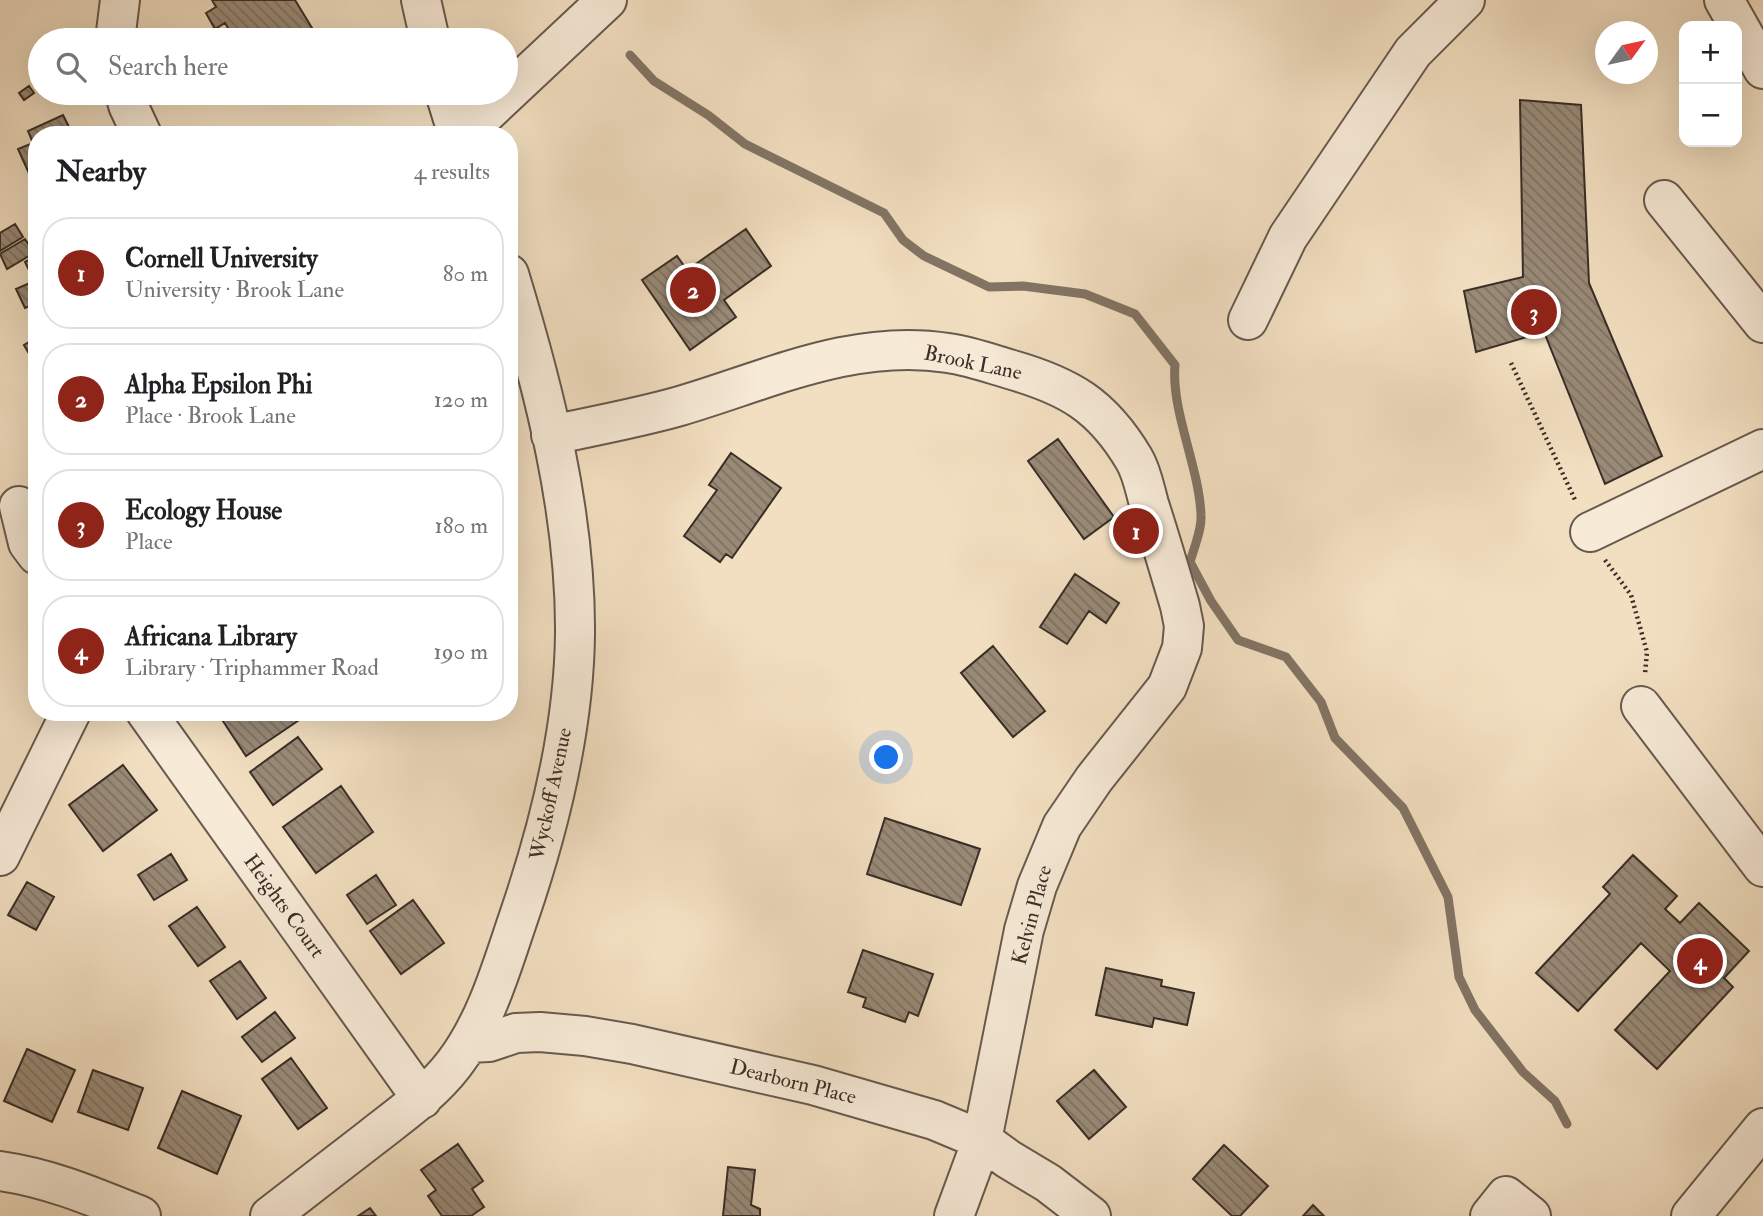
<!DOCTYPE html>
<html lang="en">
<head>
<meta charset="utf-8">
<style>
	body { margin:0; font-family:"IM FELL Double Pica",serif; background:#f6f6f6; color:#202124 }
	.controls { position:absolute; right:21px; top:21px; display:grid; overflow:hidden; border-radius:14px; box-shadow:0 7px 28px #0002 }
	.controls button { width:63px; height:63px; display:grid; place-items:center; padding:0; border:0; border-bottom:2px solid #e0e0e0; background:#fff; color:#202124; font:35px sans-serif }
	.compass { position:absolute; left:1595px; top:21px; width:63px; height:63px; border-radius:50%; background:#fff; box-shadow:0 7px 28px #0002; rotate:57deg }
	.you { position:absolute; left:887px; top:758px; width:24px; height:24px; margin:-18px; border:5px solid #fff; border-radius:50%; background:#1a73e8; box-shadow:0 0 0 10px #1a73e833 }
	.badge { display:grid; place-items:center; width:46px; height:46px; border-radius:50%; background:#8f2418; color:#fff; font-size:23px; font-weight:700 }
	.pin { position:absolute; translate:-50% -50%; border:4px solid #fff; box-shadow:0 2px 7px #0006 }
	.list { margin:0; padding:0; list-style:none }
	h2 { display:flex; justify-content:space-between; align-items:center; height:91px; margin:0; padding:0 28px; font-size:30px }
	h2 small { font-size:23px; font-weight:400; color:#757577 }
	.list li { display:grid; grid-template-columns:46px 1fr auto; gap:21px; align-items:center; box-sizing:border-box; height:112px; margin:0 14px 14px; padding:0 14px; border:2px solid #e0e0e0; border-radius:28px }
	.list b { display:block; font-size:26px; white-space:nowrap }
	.list p { margin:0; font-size:23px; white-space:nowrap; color:#757577 }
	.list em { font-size:23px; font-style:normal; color:#757577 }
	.icon { flex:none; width:38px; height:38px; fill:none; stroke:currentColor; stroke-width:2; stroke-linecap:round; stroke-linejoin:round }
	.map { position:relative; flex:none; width:1763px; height:1216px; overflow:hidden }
	.search { position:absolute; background:#fff; box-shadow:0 7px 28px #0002; left:28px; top:28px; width:490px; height:77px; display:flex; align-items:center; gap:18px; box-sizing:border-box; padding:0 24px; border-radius:38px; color:#757577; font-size:26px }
	.panel { position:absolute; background:#fff; box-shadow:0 7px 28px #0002; left:28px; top:126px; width:490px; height:595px; border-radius:28px }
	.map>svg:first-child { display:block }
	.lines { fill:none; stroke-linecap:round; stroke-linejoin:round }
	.stream { stroke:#827464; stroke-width:9 }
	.building { fill:url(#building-back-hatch); stroke:#392e27; stroke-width:2 }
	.minor-casing { stroke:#675a4e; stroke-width:42 }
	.path { stroke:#392e27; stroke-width:4.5; stroke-dasharray:2 3.5; stroke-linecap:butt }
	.minor { stroke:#f7ead7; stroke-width:38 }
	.labels { text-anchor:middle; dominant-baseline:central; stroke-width:7; stroke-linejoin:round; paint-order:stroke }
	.street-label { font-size:21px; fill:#392e27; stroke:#f7ead7 }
</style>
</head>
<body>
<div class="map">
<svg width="1763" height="1216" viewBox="0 0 1763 1216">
	<defs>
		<pattern id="building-back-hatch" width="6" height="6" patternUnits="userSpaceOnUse" patternTransform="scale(1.75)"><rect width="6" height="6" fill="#998a77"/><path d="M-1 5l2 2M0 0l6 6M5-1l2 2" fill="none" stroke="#7e7162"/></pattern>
	</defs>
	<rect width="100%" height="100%" fill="#f2dfc1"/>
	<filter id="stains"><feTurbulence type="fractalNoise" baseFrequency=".00286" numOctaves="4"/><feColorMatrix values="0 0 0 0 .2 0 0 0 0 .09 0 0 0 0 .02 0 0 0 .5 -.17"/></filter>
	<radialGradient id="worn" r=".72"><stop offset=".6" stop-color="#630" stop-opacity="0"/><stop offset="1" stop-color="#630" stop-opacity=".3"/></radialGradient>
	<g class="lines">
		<!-- stream -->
		<path class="stream" d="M630,55l24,26 54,34 37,29 139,69 19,27 21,16 65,31 34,-1 62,8 50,20 40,51c-4,46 24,101 26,150 1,14 -7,33 -11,47l21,39 27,39 48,17 35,45 14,36 68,70 45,89 11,80 16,33 48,62 32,29 12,23"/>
	</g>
	<!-- building -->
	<path class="building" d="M212,0h83l17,28 -20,12h-57l-10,-17 -10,6 -9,-16 10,-6z
		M29,86l5,7 -10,7 -5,-7z
		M1520,100l61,5 8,178 73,173 -57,28 -61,-152 -68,20 -12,-61 59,-14z
		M63,115l10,20h-36v56l-19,-42 15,-6 -5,-12z
		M15,224l8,13 -23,14v-18z
		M746,229l25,37 -47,34 12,17 -46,33 -48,-70 35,-24 10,14z
		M25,239l9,14 -27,16 -7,-15z
		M34,257l3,11 -7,4 -5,-10z
		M32,282l5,9v12l-12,5 -9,-19z
		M37,337v41l-8,-13 5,-3 -10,-17z
		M1058,439l56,78 -30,22 -56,-78z
		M731,453l50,35 -49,70 -6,-4 -6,8 -36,-26 33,-46 -8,-5z
		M1075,574l44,29 -13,20 -17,-12 -22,33 -27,-17z
		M993,646l52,65 -32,26 -52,-64z
		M217,712h94l-65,44z
		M298,737l24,32 -49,36 -23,-33z
		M123,765l34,45 -54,41 -34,-46z
		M341,786l32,46 -57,41 -33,-46z
		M885,818l95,31 -19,56 -94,-31z
		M171,854l16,26 -33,20 -16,-25z
		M1633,855l44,41 -12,13 15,14 19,-20 50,48 -25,27 9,9 -76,82 -42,-39 55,-59 -29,-28 -63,68 -42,-38 74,-79 -7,-7z
		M376,875l20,30 -29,19 -20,-29z
		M27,882l27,15 -18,33 -28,-15z
		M413,900l31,43 -43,31 -31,-43z
		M197,907l28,40 -27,19 -29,-40z
		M863,950l70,24 -15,42 -9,-4 -4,10 -42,-15 3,-9 -18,-6z
		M240,961l26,37 -29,21 -27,-38z
		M1106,968l56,12 -1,6 33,7 -7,32 -33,-7 -2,9 -56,-12z
		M275,1012l20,26 -33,24 -20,-25z
		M27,1049l48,21 -23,52 -48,-21z
		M291,1058l36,50 -29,21 -36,-50z
		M93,1070l50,18 -15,42 -50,-18z
		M1094,1070l32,37 -37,32 -32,-38z
		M182,1091l59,25 -24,58 -59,-26z
		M458,1144l25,37 -11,8 12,18 -13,9h-29l-14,-20 8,-6 -15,-20z
		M1224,1145l44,41 -28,30h-8l-39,-37z
		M728,1167l27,3 -4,35 9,4v7h-37z
		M1313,1205l11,11h-21z
		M370,1208l6,8h-18z"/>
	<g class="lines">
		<!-- minor casing -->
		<g class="minor-casing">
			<path id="minor" d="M421,0l9,40
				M1724,0l39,69
				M115,40l5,-40
				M125,93l3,12 14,30
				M445,93l13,42
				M463,135l144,-135
				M1664,200l99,123
				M1248,320l40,-83 125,-185 52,-52
				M551,435c43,-9 87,-17 129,-29 88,-26 174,-68 268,-53 21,3 41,10 61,16 60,17 93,36 125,90 8,13 11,31 15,45 11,34 21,68 31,102l4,20 -2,22 -15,39 -73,92 -32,47 -25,60 -13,44 -42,210 -28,76
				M19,506l9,37 9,12
				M1590,532l173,-83
				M1641,706l122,161
				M146,712l276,387
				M0,856l71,-144
				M468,1043l21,-1 27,-9 24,-1 45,4 47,8 181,41 121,35 48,20 26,19 40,24 43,33
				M0,1171c50,7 94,26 141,45
				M270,1216c34,-26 67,-52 101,-78 29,-23 60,-44 83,-74 32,-42 47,-95 64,-145 31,-90 56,-189 57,-285 1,-121 -31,-245 -66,-360
				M1490,1216l16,-20 25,20
				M1691,1216l72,-88"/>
		</g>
		<!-- path -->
		<path class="path" d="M1511,363l65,139
			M1605,560l26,35 16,57 -2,22"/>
		<!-- minor -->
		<use href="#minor" class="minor"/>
	</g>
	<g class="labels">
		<!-- street labels -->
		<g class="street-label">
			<text transform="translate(973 363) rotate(12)">Brook Lane</text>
			<text transform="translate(551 794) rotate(-78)">Wyckoff Avenue</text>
			<text transform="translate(284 906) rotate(54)">Heights Court</text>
			<text transform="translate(1032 915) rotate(-75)">Kelvin Place</text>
			<text transform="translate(793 1082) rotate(14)">Dearborn Place</text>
		</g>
	</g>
	<rect width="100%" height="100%" filter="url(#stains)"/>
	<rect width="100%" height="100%" fill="url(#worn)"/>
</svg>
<div class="controls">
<button>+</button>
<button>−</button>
</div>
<svg class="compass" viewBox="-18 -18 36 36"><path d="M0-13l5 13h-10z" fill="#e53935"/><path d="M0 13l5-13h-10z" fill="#757577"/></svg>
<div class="you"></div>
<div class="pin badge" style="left:1136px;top:531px">1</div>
<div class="pin badge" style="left:693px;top:290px">2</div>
<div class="pin badge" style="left:1534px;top:312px">3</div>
<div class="pin badge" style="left:1700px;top:961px">4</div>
<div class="search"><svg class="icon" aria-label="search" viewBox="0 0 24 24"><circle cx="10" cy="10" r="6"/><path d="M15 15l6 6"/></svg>Search here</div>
<section class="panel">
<h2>Nearby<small>4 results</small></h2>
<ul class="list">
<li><span class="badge">1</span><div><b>Cornell University</b><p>University · Brook Lane</p></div><em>80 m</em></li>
<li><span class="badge">2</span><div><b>Alpha Epsilon Phi</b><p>Place · Brook Lane</p></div><em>120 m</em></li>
<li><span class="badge">3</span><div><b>Ecology House</b><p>Place</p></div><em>180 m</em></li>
<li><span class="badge">4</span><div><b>Africana Library</b><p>Library · Triphammer Road</p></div><em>190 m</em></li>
</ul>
</section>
</div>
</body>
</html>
